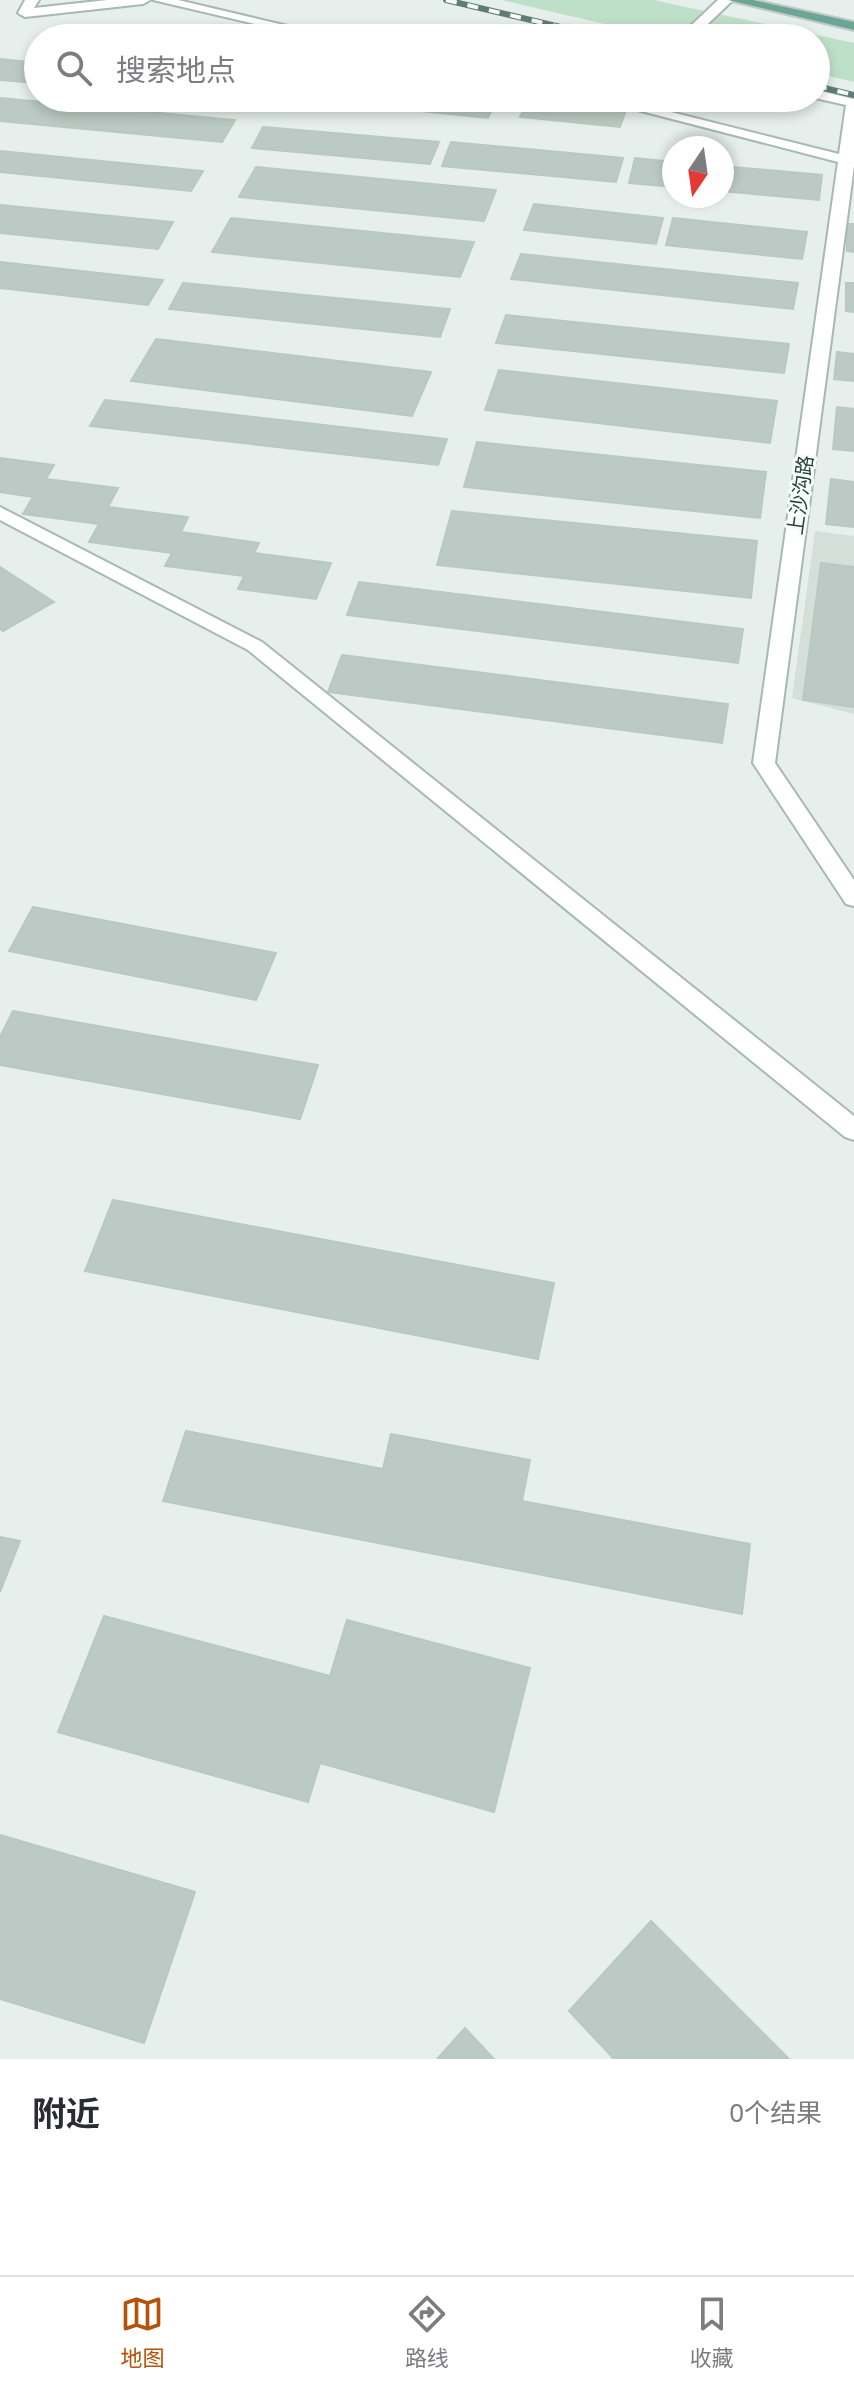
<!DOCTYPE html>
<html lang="zh">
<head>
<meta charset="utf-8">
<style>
	body { margin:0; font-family:"Noto Sans","Noto Sans SC",sans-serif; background:#f2f2f3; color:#2b2b33 }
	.compass { position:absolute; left:662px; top:136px; width:72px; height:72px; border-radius:50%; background:#fff; box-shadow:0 4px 12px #0003; rotate:193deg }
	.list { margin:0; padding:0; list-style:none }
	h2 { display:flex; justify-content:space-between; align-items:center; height:104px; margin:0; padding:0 32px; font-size:34px }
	h2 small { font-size:26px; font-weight:400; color:#7c7c81 }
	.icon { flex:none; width:44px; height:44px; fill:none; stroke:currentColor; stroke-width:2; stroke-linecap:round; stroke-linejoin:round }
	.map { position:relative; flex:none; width:854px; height:2059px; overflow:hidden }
	.search { position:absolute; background:#fff; box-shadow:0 4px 12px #0003; left:24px; right:24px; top:24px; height:88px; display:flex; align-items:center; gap:20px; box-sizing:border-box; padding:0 28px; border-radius:44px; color:#7c7c81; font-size:30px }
	.sheet { height:216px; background:#fff }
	nav { display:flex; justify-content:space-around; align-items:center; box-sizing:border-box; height:112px; border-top:2px solid #e1e1e2; background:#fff; font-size:22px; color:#7c7c81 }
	nav a { display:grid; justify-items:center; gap:4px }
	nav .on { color:#b45309 }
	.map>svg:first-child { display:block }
	.built { fill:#d4dfda }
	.green { fill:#bfe0c8 }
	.building { fill:#bbcac4; stroke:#b8c9c2; stroke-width:2 }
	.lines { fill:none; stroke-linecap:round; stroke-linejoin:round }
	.minor-casing { stroke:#a8b8b2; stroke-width:4 }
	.major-casing { stroke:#c2cac8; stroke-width:4 }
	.minor { fill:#fff; fill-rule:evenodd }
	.major { fill:#6aa596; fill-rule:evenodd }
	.rail-casing { stroke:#5f7d75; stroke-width:6 }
	.rail { stroke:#f7fbf9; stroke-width:4; stroke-dasharray:11; stroke-linecap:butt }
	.labels { text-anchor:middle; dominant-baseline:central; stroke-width:6; stroke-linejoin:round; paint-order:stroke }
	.far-street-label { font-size:20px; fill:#24423a; stroke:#f7fbf9 }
</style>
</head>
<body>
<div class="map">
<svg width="854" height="2059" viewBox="0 0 854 2059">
	<rect width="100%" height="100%" fill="#e6efeb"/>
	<!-- built -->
	<path class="built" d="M815,531l39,5v178l-62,-16z"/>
	<!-- green -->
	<path class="green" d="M501,0h152l201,43v39l-38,-9v-35h-151z"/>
	<!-- building -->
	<path class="building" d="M0,59l38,4v20l-38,-3z
		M0,98l235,22 -13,22 -222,-21z
		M294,98h203l-9,20z
		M529,98h7l91,9 -7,20 -100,-10z
		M263,127l176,15 -9,22 -178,-16z
		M451,142l172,16 -7,24 -174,-16z
		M0,151l203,20 -12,20 -191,-19z
		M635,158l39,4v25l-45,-4z
		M722,166l100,9 -3,25 -97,-9z
		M256,167l240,23 -12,31 -245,-24z
		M534,204l129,14 -7,26 -132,-14z
		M0,205l173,17 -15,27 -158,-16z
		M231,218l243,24 -14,35 -248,-25z
		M673,218l134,14 -5,27 -136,-14z
		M846,224h8v28l-7,-1z
		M521,254l277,29 -5,26 -282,-30z
		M0,262l163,18 -15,25 -148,-17z
		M183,283l267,26 -10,28 -271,-28z
		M846,283h8v29l-8,-1z
		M506,315l283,29 -5,29 -288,-30z
		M156,339l275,33 -19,44 -281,-35z
		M837,352l17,2v27l-20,-2z
		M499,370l278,31 -7,42 -285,-33z
		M105,400l342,39 -9,26 -348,-39z
		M837,407l17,2v42l-21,-2z
		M477,442l289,30 -6,46 -296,-31z
		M0,458l54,7 -8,14 72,9 -10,19 80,10 -7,15 78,11 -5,10 77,10 -15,36 -78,-10 6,-13 -79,-10 7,-13 -83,-11 10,-18 -76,-10 10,-17 -33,-5z
		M831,479l23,3v45l-28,-3z
		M452,511l305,30 -6,57 -314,-33z
		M821,563l33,4v140l-51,-7z
		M0,567l54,35 -51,29 -3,-2z
		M359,582l384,47 -5,34 -391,-48z
		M342,655l386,49 -6,39 -394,-51z
		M33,907l243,46 -20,47 -247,-49z
		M13,1011l305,54 -18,54 -300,-54v-28z
		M113,1200l441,83 -16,76 -453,-88z
		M186,1431l197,38 8,-35 139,26 -8,41 228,43 -8,70 -579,-113z
		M0,1537l20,4 -20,51z
		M104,1616l226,60 17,-56 183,48 -36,144 -174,-49 -12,39 -250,-70z
		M0,1835l195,57 -51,151 -144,-44z
		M651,1921l138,138h-175l-45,-48z
		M465,2028l29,31h-57z"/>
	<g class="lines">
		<!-- minor casing -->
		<g class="minor-casing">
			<path id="minor" d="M25,0h14l-5,8 73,-8h43l-7,4 -118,13 -7,-4z
				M153,0h25l161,38h-25z
				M718,0h15l-40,38h-15z
				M816,90l38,9v67l-79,597 79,117v26l-8,-2 -93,-141 85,-601 -247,-64h24l224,56 7,-49 -31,-7z
				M0,507l262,135 592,474v24l-9,-3 -597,-487 -248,-130z"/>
		</g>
		<!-- major casing -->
		<g class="major-casing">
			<path id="major" d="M728,0h25l101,22v8z"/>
		</g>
		<!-- minor -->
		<use href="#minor" class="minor"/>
		<!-- major -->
		<use href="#major" class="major"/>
		<!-- rail casing -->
		<g class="rail-casing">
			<path id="rail" d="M446,0l161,38
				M816,86l38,9"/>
		</g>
		<!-- rail -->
		<use href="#rail" class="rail"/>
	</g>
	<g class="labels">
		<!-- far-street labels -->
		<g class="far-street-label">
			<text transform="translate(800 495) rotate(-82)">上沙沟路</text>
		</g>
	</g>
</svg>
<svg class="compass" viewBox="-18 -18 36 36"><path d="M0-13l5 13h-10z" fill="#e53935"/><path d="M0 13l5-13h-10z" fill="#7c7c81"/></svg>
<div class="search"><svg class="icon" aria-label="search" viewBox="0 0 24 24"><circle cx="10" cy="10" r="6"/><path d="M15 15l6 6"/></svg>搜索地点</div>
</div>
<section class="sheet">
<h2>附近<small>0个结果</small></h2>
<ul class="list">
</ul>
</section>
<nav>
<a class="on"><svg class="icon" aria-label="map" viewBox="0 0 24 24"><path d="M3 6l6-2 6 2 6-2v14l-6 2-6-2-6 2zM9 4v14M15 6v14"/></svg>地图</a>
<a><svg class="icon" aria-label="directions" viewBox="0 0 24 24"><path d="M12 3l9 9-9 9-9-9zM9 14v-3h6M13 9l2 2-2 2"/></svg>路线</a>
<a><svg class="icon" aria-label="saved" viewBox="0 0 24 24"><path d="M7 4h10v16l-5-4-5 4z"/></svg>收藏</a>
</nav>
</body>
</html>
